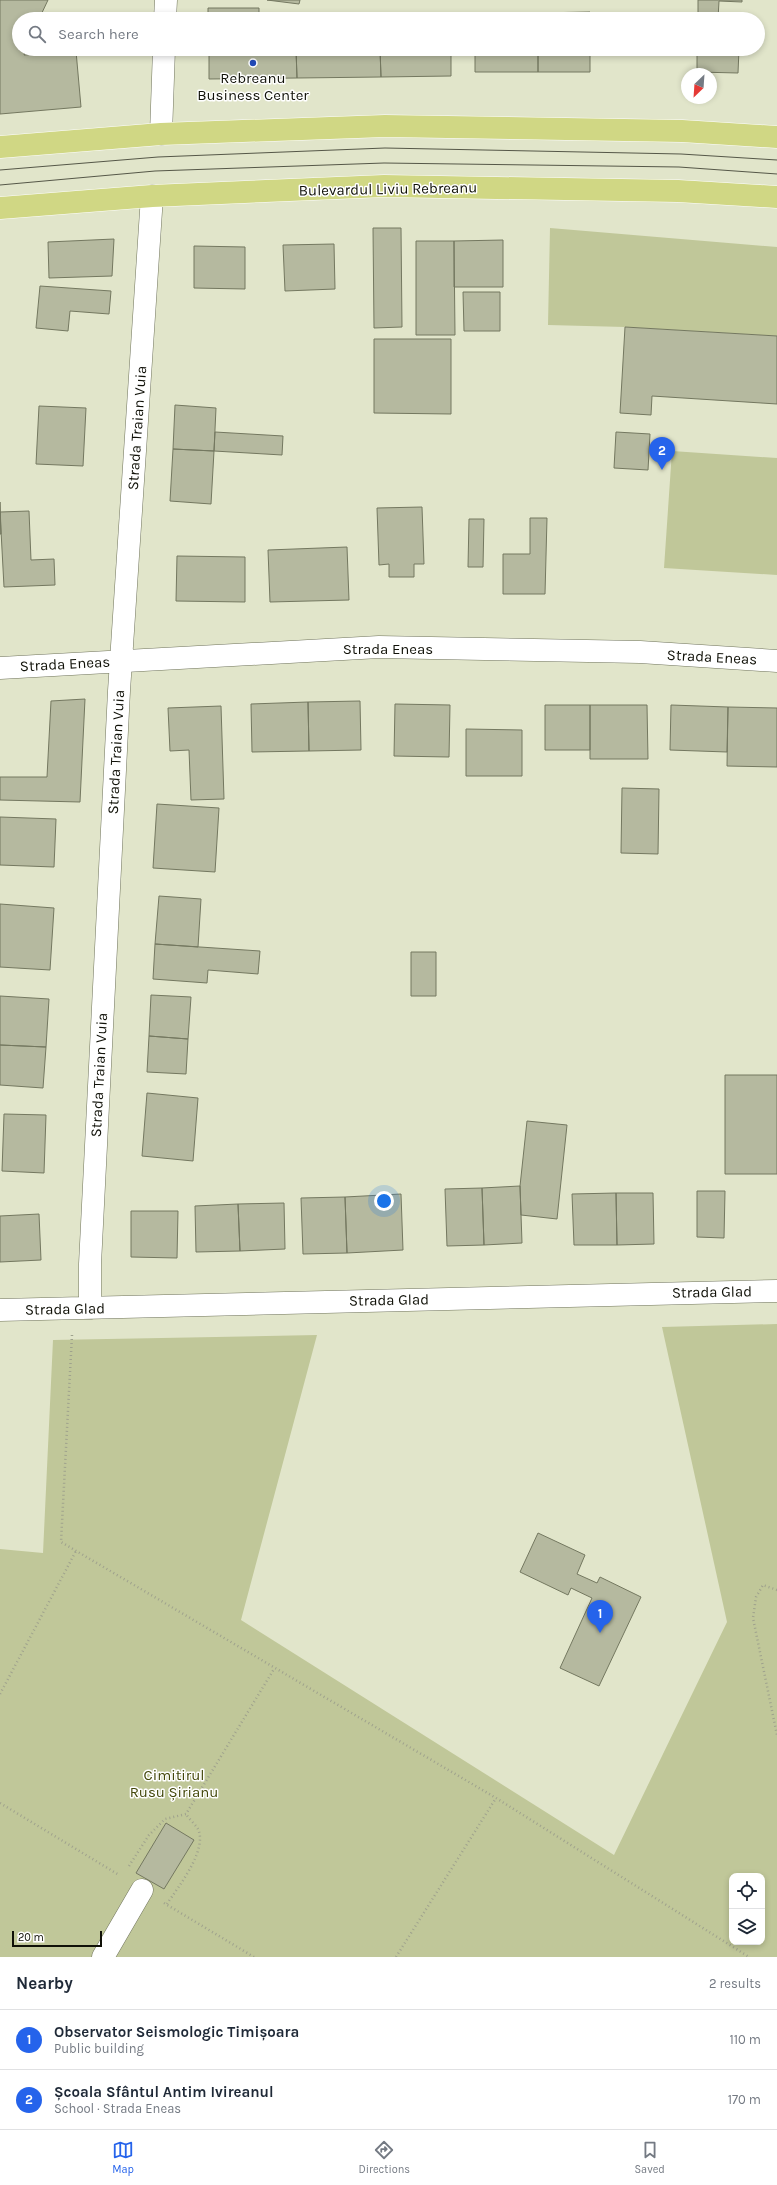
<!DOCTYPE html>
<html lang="en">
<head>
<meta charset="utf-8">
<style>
	body { margin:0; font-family:Karla,sans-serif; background:#f2f2f3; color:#1f2937 }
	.controls { position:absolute; right:12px; bottom:12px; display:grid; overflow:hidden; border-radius:8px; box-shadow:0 2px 6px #0003 }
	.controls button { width:36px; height:36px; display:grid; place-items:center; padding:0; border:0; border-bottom:1px solid #e0e1e3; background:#fff; color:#1f2937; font:20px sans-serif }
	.compass { position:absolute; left:681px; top:68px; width:36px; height:36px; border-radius:50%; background:#fff; box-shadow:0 2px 6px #0003; rotate:205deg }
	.scale { position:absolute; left:12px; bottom:10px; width:90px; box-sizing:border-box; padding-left:4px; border:2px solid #101108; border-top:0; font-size:11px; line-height:14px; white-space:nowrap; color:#101108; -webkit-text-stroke:3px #fff; paint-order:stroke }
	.you { position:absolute; left:384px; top:1201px; width:14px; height:14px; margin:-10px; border:3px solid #fff; border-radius:50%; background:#1a73e8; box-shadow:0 0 0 6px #1a73e833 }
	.badge { display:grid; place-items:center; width:26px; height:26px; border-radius:50%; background:#2563eb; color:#fff; font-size:13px; font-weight:700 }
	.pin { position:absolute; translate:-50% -33px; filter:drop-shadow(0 1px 2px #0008) }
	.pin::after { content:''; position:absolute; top:21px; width:14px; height:12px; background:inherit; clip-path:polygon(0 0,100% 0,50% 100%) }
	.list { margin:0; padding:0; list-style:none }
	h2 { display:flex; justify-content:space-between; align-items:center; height:52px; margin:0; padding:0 16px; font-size:17px }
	h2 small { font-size:13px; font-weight:400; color:#747a83 }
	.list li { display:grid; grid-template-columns:26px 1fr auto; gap:12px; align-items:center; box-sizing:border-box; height:60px; padding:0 16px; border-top:1px solid #e0e1e3 }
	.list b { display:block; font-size:15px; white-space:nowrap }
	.list p { margin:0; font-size:13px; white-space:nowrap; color:#747a83 }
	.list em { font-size:13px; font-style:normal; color:#747a83 }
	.icon { flex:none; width:22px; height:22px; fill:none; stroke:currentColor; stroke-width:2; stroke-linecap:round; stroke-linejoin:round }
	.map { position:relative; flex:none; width:777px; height:1957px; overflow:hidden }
	.search { position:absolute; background:#fff; box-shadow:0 2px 6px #0003; left:12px; right:12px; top:12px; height:44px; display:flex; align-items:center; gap:10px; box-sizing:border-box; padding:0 14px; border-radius:22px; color:#747a83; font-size:15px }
	.sheet { height:172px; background:#fff }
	nav { display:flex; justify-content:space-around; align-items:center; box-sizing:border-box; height:56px; border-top:1px solid #e0e1e3; background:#fff; font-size:11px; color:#747a83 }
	nav a { display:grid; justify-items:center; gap:2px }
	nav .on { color:#2563eb }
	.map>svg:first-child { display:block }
	.green { fill:#c0c799; fill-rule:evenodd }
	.building { fill:#b5b99f; stroke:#747860 }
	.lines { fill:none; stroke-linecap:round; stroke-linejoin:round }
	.pedestrian-casing { stroke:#70745c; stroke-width:23 }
	.minor-casing { stroke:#70745c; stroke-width:23 }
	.primary-casing { stroke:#fff; stroke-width:23 }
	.path { stroke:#9fa28d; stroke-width:2.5; stroke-dasharray:1 3; stroke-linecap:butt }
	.pedestrian { stroke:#fff; stroke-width:22 }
	.minor { stroke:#fff; stroke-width:22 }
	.primary { stroke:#d0d784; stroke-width:22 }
	.tram { stroke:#555748; stroke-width:1 }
	.poi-dot { fill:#2149b7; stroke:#fff; stroke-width:1.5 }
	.labels { text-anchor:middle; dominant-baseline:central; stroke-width:3; stroke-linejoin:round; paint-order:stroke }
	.poi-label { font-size:15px; fill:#101108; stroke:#fff }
	.street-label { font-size:15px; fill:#101108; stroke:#fff }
	.park-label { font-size:15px; fill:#424709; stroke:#fff }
</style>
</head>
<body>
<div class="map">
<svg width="777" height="1957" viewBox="0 0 777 1957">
	<rect width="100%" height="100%" fill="#e1e5ca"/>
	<!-- green -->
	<path class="green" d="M550,228l227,19v89l-152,-9 -77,-2z
		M672,451l105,7v117l-113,-7z
		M777,1324v633h-777v-408l43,4 10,-213 264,-5 -76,285 373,235 113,-233 -65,-295zM732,1876h30v66h-30z"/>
	<!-- building -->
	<path class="building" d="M0,0h48l-9,19h-20v30h7l-2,6 52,-4 5,56 -81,7z
		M267,0h33l-1,4z
		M698,0h44v2l-23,-1 -1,18h-20z
		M208,8h51v11h-51z
		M590,12v7h-53v-6z
		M474,13h63v6h-63z
		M209,49h87l1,29 -88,1z
		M296,49h84l1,28 -84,1z
		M380,49h71v27l-70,1z
		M475,49h63v23h-63z
		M538,49h52v23h-52z
		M697,49h42l-1,24 -41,-1z
		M373,228h28l1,99 -28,1z
		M114,239l-2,37 -63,2 -1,-36z
		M503,240v47h-49v-46z
		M416,241h38l1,94h-39z
		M334,244l1,45 -50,2 -2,-46z
		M194,246l51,1v42l-51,-1z
		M40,286l71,5 -2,23 -39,-3 -2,20 -32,-3z
		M463,292h37v39h-36z
		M625,327l152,9v68l-125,-8 -1,19 -31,-2z
		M374,339h77v75l-77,-1z
		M175,405l41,3 -2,43 -41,-2z
		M39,406l47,2 -3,58 -47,-2z
		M215,432l68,4 -1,19 -68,-4z
		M616,432l34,2 -2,36 -34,-2z
		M173,449l41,2 -3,53 -41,-3z
		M0,502l1,32h-1z
		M422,507l2,57h-10v13h-25v-13l-10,1 -2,-57z
		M29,511l2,49 23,-1 1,26 -51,2 -4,-75z
		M530,518h17l-2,76h-42v-40h27z
		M469,519h15l-1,48h-15z
		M347,547l2,53 -79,2 -2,-52z
		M177,556l68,1v45l-69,-1z
		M85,699l-5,103 -80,-2v-23h47l4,-76z
		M360,701l1,49 -52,1 -1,-49z
		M308,702l1,49 -57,1 -1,-48z
		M395,704l55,1 -1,52 -55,-1z
		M545,705h45v45h-45z
		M590,705h57l1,54h-58z
		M671,705l57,2 -1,45 -57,-2z
		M221,706l3,93 -33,1 -2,-50 -19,1 -2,-43z
		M728,707l49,1v59l-50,-1z
		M466,729l56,1v46h-56z
		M622,788l37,1 -1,65 -37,-1z
		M157,804l62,4 -4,64 -62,-4z
		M0,817l56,2 -2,48 -54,-2z
		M159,896l42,3 -3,48 -43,-3z
		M0,904l54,4 -4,62 -50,-3z
		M155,944l105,7 -2,23 -50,-4 -1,13 -54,-4z
		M411,952h25v44h-25z
		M151,995l40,2 -3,42 -39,-3z
		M0,996l49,3 -3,48 -46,-2z
		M149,1036l39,3 -2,35 -39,-2z
		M0,1045l46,2 -3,41 -43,-3z
		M725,1075h52v99h-52z
		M147,1093l51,5 -5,63 -51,-5z
		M4,1114l42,1 -2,58 -42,-2z
		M527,1121l40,4 -10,94 -36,-4 -1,-29z
		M520,1186l2,57 -38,2 -2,-57z
		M482,1188l2,57 -37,1 -2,-57z
		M697,1191h28l-1,47 -27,-1z
		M616,1193h37l1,51 -37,1z
		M616,1193l1,52h-43l-2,-51z
		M401,1194l2,56 -56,3 -2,-56z
		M345,1197l2,56 -44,1 -2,-56z
		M284,1203l1,46 -45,2 -2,-47z
		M238,1204l2,47 -44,1 -1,-46z
		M131,1211h47l-1,47 -46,-1z
		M39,1214l2,46 -41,2v-46z
		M538,1533l47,22 -8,19 20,9 3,-6 41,20 -42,89 -39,-18 32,-70 -21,-10 -3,7 -48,-23z
		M166,1823l28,17 -30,49 -28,-16z"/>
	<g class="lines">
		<!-- pedestrian casing -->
		<g class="pedestrian-casing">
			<path id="pedestrian" d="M103,1957l39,-67"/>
		</g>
		<!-- minor casing -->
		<g class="minor-casing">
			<path id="minor" d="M165,19l1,-19
				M161,134l3,-85
				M0,668l379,-21 261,5 137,9
				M90,1308v-44l29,-573 33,-495
				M0,1310l777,-19"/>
		</g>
		<!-- primary casing -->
		<g class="primary-casing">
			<path id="primary" d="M0,147l161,-13 224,-8 297,5 95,6
				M0,208l152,-12 232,-10 294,5 99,6"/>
		</g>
		<!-- path -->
		<path class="path" d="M72,1335l-11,207 435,256 253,159
			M777,1590l-14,-5 -7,12 -3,21 24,117
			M0,1694l76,-143
			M0,1803l119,72
			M129,1866l20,-31 16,-16 21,-5 88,-145
			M164,1903l90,54
			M167,1904c11,-17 41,-54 31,-75 -3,-5 -9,-10 -12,-15
			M396,1957l100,-159"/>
		<!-- pedestrian -->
		<use href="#pedestrian" class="pedestrian"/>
		<!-- minor -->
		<use href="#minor" class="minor"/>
		<!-- primary -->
		<use href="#primary" class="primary"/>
		<!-- tram -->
		<path class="tram" d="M0,170l158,-13 227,-9 296,6 96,6
			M0,185l155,-14 229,-8 295,4 98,7"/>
	</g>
	<!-- markers -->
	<circle class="poi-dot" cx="253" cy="63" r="4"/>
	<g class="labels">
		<!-- poi labels -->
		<g class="poi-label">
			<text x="253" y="78">Rebreanu<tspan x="253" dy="17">Business Center</tspan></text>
		</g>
		<!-- street labels -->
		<g class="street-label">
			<text transform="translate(388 189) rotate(-1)">Bulevardul Liviu Rebreanu</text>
			<text transform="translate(137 428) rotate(-86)">Strada Traian Vuia</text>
			<text x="388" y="649">Strada Eneas</text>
			<text transform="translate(712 657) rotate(3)">Strada Eneas</text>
			<text transform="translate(65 664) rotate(-3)">Strada Eneas</text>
			<text transform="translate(116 752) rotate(-87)">Strada Traian Vuia</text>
			<text transform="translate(99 1075) rotate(-87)">Strada Traian Vuia</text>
			<text transform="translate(712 1292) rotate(-1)">Strada Glad</text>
			<text transform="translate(389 1300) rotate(-1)">Strada Glad</text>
			<text transform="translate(65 1309) rotate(-1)">Strada Glad</text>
		</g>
		<!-- park labels -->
		<g class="park-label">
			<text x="174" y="1775">Cimitirul<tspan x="174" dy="17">Rusu Șirianu</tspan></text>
		</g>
	</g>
</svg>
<div class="controls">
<button><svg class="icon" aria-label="locate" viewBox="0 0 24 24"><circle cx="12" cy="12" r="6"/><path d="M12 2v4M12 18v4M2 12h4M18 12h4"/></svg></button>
<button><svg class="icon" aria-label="layers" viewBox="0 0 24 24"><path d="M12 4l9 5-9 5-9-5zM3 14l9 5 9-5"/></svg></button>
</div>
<svg class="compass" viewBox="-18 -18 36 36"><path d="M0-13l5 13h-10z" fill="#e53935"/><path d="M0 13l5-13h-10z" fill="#747a83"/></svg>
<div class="scale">20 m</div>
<div class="you"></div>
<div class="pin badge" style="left:600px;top:1633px">1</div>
<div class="pin badge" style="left:662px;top:470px">2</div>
<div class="search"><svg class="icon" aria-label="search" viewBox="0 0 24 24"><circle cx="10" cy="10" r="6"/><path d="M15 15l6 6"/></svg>Search here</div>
</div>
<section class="sheet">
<h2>Nearby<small>2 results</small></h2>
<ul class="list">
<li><span class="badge">1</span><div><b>Observator Seismologic Timișoara</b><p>Public building</p></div><em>110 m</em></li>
<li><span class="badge">2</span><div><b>Școala Sfântul Antim Ivireanul</b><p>School · Strada Eneas</p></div><em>170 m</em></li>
</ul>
</section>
<nav>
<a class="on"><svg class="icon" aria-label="map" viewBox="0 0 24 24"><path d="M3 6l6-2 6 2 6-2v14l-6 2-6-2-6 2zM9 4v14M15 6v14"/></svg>Map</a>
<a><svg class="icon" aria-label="directions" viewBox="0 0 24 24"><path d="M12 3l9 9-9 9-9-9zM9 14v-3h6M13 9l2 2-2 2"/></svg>Directions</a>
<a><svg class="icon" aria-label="saved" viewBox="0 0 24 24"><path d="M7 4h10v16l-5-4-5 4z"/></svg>Saved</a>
</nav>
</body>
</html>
